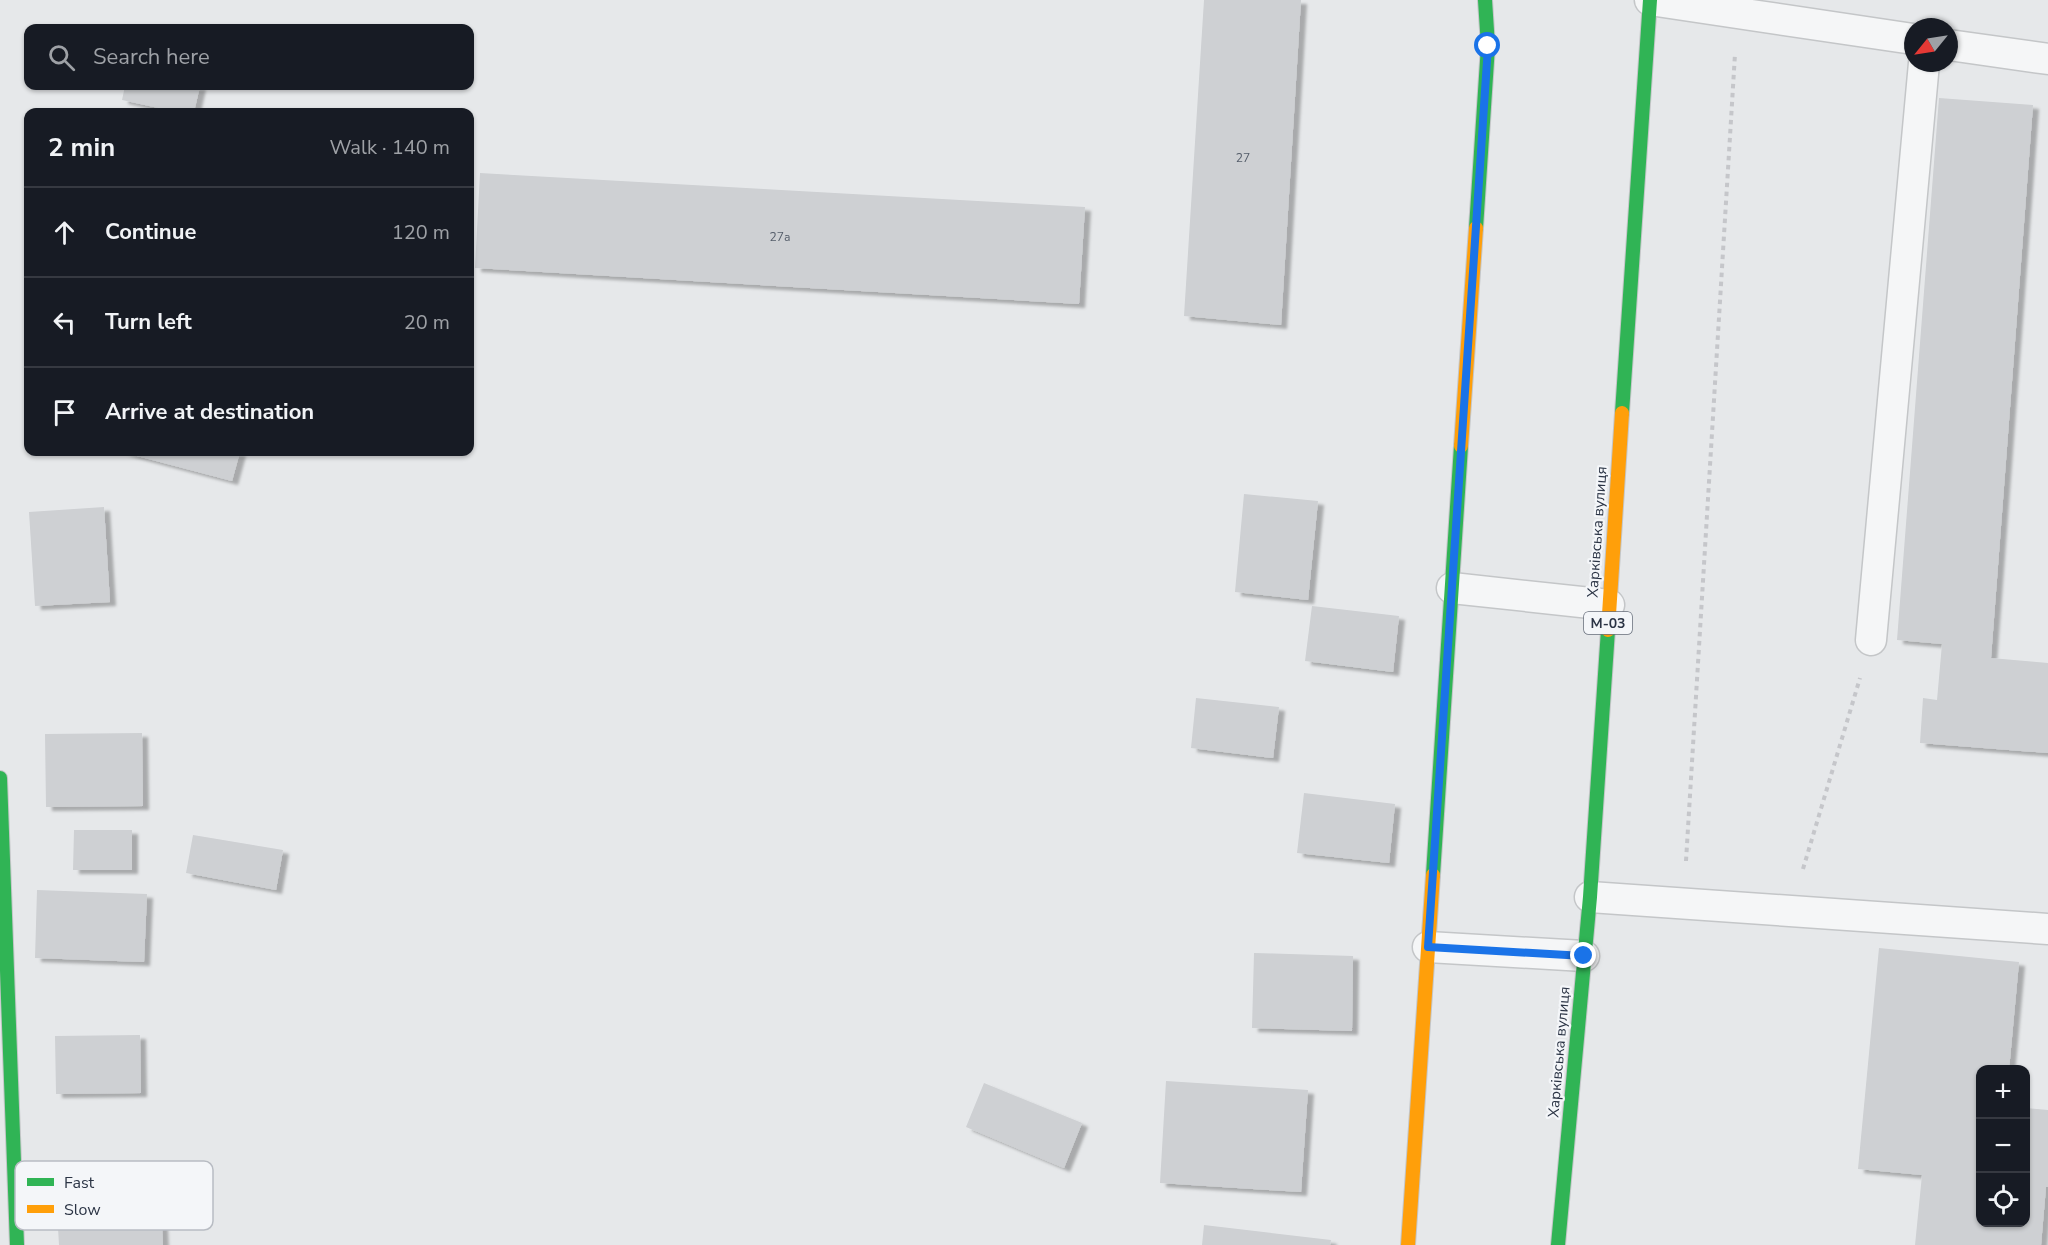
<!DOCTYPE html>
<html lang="en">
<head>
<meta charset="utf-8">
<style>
	body { margin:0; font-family:"Nunito Sans",sans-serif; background:#242831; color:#f1f3f6 }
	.controls { position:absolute; right:18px; bottom:18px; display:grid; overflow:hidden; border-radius:12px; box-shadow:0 2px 4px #0004 }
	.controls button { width:54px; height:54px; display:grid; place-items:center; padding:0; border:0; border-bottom:2px solid #363941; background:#171b24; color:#f1f3f6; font:30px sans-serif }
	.compass { position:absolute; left:1904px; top:18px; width:54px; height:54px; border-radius:50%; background:#171b24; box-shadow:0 2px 4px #0004; rotate:240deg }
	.stop { position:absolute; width:18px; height:18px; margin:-14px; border:4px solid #1a73e8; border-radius:50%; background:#fff }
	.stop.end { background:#1a73e8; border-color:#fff; box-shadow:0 2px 6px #0008 }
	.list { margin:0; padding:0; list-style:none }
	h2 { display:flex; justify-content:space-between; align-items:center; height:78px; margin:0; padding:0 24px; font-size:26px }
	h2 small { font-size:20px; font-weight:400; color:#9ea1a6 }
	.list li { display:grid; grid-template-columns:39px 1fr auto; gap:18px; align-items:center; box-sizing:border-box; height:90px; padding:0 24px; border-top:2px solid #363941 }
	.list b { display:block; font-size:22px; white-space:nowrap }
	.list em { font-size:20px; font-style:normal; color:#9ea1a6 }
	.icon { flex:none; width:33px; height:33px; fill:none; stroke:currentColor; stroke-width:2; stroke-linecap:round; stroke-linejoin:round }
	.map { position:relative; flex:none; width:2048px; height:1245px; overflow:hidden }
	.search { position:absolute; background:#171b24; box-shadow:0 2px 4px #0004; left:24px; top:24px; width:450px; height:66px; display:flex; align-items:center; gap:15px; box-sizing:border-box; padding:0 21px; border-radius:12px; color:#9ea1a6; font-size:22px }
	.panel { position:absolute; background:#171b24; box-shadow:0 2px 4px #0004; left:24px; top:108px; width:450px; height:348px; border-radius:12px }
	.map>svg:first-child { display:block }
	.building { fill:#ced0d3; filter:url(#shadow) }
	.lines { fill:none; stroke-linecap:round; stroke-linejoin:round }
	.lane-casing { stroke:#c4c6c8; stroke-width:33 }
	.fast-casing { stroke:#c4c6c8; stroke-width:16 }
	.slow-casing { stroke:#c4c6c8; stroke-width:16 }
	.path { stroke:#c5c6ca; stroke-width:4; stroke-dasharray:4.5 4.5; stroke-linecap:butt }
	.lane { stroke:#f5f6f7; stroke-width:30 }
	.fast { stroke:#30b455; stroke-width:14 }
	.slow { stroke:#ff9f0a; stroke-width:14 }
	.route { stroke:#1a73e8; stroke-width:8 }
	.labels { text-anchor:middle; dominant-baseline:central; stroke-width:4.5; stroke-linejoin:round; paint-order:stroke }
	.number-label { font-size:12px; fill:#545c69 }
	.shield { fill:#f4f6f9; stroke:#676e7b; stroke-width:1.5 }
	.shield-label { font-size:14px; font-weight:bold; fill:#2b3445 }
	.street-label { font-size:15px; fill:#2b3445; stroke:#f4f6f9 }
	.key { fill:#f4f6f9; stroke:#b8bcc3; stroke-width:1.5 }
	.key-label { font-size:16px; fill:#2b3445 }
</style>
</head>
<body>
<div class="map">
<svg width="2048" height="1245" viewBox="0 0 2048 1245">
	<defs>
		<filter id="shadow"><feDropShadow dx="6" dy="4" stdDeviation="1.5" flood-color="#0004"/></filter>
	</defs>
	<rect width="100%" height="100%" fill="#e6e8ea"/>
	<!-- building -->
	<path class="building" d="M1204,0h97l-20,325 -97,-9z
		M125,86h75l-6,26h-17l-55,-12z
		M1939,98l94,7 -42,553 57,5v90l-128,-10 3,-45 14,2 5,-56 -45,-4z
		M480,173l605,34 -6,97 -604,-36z
		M122,452h118l-8,29z
		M1244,494l74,7 -10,99 -73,-8z
		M104,507l6,95 -75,4 -6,-94z
		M1312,606l87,10 -6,56 -88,-11z
		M1196,698l83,9 -6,51 -82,-10z
		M142,733l1,73 -97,1 -1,-73z
		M1304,793l91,11 -6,59 -92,-10z
		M74,830h58v40h-59z
		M193,835l90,15 -7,40 -90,-17z
		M37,890l110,4 -3,68 -109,-4z
		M1879,948l140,14 -10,108h-29v152h46v-114l22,2v77h-2l-5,58h-126l7,-70 -64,-6z
		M1254,953l99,3 -1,75 -100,-3z
		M140,1035l1,58 -85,1 -1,-58z
		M1166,1081l142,9 -7,102 -141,-9z
		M984,1083l98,40 -18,45 -98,-41z
		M160,1187l3,58h-104l-3,-52z
		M1204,1225l127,15 -1,5h-128z"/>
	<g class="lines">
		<!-- lane casing -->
		<g class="lane-casing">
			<path id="lane" d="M1650,0l263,39
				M1949,45l99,14
				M1452,588l157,17
				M1871,640l53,-577
				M1590,897l458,32
				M1428,947l156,9"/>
		</g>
		<!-- fast casing -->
		<g class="fast-casing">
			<path id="fast" d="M1476,228l12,-182 -3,-46
				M1622,413l28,-413
				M0,778l17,467
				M1433,875l28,-429
				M1558,1245l32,-348 18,-267"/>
		</g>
		<!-- slow casing -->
		<g class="slow-casing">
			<path id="slow" d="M1461,446l15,-218
				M1608,630l14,-217
				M1408,1245l25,-370"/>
		</g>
		<!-- path -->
		<path class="path" d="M1686,861l49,-807
			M1803,869l57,-191"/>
		<!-- lane -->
		<use href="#lane" class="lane"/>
		<!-- fast -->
		<use href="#fast" class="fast"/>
		<!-- slow -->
		<use href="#slow" class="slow"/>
	</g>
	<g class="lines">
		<!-- route -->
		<path class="route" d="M1488,46l-60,901 156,9"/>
	</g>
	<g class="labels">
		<!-- number labels -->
		<g class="number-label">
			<text x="1243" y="158">27</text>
			<text x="780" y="237">27а</text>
		</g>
		<!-- shield labels -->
		<rect class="shield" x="1584" y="612" width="48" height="22" rx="4.5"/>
		<g class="shield-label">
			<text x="1608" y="623">М-03</text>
		</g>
		<!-- street labels -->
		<g class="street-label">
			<text transform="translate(1597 532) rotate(-86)">Харківська вулиця</text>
			<text transform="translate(1559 1052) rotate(-85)">Харківська вулиця</text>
		</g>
	</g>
	<!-- legend -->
	<rect x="15" y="1161" width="198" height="69" rx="9" class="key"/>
	<rect x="27" y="1178" width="27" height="8" fill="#30b455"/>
	<rect x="27" y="1205" width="27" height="8" fill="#ff9f0a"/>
	<g class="key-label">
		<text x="64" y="1188">Fast</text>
		<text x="64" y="1215">Slow</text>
	</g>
</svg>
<div class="controls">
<button>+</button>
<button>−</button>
<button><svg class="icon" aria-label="locate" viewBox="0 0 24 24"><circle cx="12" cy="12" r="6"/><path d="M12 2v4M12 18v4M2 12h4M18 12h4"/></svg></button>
</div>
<svg class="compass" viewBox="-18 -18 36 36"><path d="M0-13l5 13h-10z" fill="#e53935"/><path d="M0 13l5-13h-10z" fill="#9ea1a6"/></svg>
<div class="stop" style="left:1488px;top:46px"></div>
<div class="stop end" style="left:1584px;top:956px"></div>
<div class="search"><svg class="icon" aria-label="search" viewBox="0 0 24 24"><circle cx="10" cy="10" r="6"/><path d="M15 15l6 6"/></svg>Search here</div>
<section class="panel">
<h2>2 min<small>Walk · 140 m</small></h2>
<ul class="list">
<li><svg class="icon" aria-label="ahead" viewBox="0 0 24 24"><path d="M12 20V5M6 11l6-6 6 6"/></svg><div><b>Continue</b></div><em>120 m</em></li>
<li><svg class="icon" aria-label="left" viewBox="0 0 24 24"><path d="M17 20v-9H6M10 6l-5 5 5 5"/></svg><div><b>Turn left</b></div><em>20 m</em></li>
<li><svg class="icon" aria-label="arrive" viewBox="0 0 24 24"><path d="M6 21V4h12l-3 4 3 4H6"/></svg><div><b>Arrive at destination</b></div></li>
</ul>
</section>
</div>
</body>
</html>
